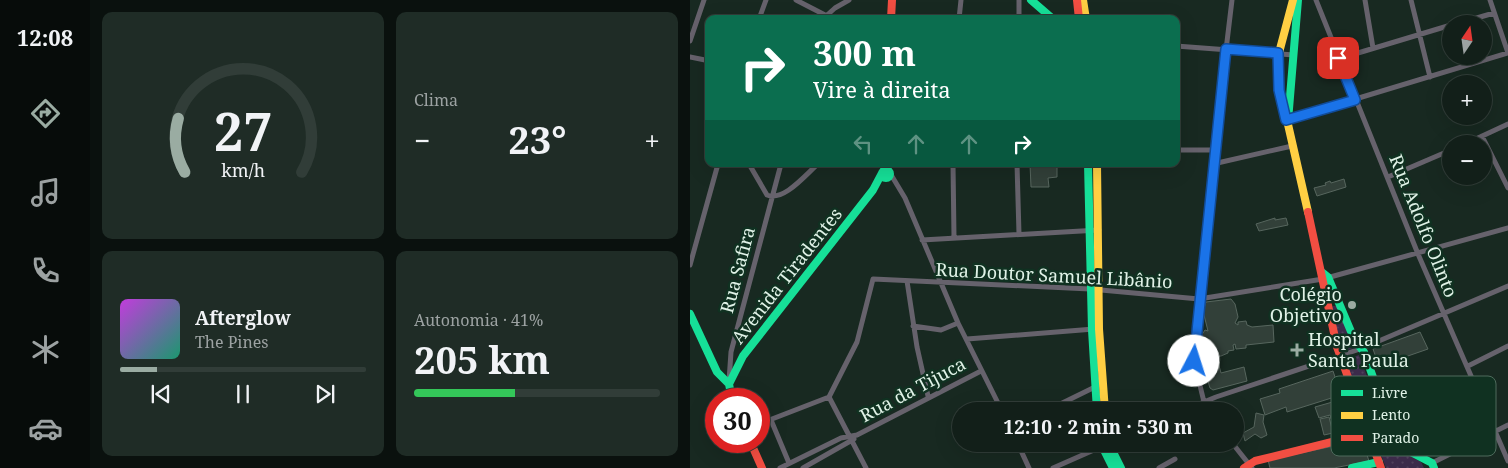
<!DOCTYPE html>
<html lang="pt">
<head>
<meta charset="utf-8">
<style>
	body { margin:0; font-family:"Noto Serif",serif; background:#1f2c26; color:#f1f3f6; height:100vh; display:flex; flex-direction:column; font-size:19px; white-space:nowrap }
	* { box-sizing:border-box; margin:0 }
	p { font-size:16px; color:#9ca2a2 }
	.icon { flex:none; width:28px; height:28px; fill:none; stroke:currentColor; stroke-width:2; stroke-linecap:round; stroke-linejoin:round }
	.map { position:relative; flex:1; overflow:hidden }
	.sheet { display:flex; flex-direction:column; gap:12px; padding:12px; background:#0a110e; width:600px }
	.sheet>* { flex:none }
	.banner { position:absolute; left:15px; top:15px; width:475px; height:152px; border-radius:10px; box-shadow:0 5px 20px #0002,0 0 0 1px #313d38; background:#0b6e4f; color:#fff; overflow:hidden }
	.needle { width:32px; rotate:13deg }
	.fabs { position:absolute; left:752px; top:15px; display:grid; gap:10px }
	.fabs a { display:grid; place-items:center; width:50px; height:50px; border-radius:50%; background:#121f19; box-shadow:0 5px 20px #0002,0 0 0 1px #313d38; font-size:25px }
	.speed { position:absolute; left:15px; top:388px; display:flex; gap:10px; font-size:25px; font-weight:700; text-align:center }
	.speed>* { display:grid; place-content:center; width:65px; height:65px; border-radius:50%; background:#121f19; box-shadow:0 5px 20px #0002,0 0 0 1px #313d38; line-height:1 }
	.speed .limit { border:8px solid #d22; background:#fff; color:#111 }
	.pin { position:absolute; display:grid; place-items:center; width:42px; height:42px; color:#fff; margin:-21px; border-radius:10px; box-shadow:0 2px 8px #0006 }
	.me { position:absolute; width:55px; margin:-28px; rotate:5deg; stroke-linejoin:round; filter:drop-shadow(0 0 4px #0008) }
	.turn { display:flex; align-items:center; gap:18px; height:105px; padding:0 25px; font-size:22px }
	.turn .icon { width:65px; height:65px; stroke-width:2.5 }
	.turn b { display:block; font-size:35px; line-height:42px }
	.lanes { display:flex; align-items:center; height:48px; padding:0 25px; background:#0003; justify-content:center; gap:25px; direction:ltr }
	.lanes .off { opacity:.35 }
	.big { font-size:38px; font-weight:700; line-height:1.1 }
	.sheet .tile { flex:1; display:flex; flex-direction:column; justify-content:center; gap:8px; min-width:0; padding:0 18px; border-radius:10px; background:#1f2c26 }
	.sheet .dial { align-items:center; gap:0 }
	.dial svg { height:130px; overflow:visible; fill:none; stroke:#313d38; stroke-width:7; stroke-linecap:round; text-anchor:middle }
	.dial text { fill:#f1f3f6; stroke:none }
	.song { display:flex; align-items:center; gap:15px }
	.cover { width:60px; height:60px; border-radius:8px; background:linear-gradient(135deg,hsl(290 70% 55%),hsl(160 70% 35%)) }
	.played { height:5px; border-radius:2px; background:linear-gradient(90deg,#9aaca2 15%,#313d38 15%) }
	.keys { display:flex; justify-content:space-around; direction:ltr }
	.heat { display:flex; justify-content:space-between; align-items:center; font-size:28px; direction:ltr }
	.charge { height:8px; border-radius:4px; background:linear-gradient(90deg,#34c759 41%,#313d38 0) }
	.sheet .tiles { flex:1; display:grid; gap:12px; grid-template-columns:repeat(2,1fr) }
	.trip { position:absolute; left:262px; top:402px; width:292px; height:50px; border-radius:25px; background:#121f19; box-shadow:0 5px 20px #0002,0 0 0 1px #313d38; font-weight:700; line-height:50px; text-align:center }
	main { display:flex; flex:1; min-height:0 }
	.dock { display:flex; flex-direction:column; width:90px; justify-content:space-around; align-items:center; background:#070c0a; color:#9ca2a2 }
	.dock .icon { width:35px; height:35px }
	.dock .current { color:#9aaca2 }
	.dock b { font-size:22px; color:#f1f3f6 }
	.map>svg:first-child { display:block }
	.park { fill:url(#park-dots) }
	.building { fill:#324039; stroke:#57665e }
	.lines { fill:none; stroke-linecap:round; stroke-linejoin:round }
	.street { stroke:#66626c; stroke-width:5 }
	.fast { stroke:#16e098; stroke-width:8 }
	.slow { stroke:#ffcf43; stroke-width:8 }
	.jam { stroke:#f24e42; stroke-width:8 }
	.route-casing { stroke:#114b97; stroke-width:12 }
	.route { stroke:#1a73e8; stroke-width:9 }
	.poi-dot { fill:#9aaca2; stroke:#103121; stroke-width:2 }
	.labels { text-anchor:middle; stroke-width:5; stroke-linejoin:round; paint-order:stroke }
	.street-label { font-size:18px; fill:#e0f2e7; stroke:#103121 }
	.poi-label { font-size:18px; fill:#e0f2e7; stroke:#103121; text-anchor:end }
	.key { fill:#103121; stroke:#4e6b5c; stroke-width:1 }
	.key-label { font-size:14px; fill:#e0f2e7 }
</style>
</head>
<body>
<main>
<nav class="dock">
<b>12:08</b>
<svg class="icon current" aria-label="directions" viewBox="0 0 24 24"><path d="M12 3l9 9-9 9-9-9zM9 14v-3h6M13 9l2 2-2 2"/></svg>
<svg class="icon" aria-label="music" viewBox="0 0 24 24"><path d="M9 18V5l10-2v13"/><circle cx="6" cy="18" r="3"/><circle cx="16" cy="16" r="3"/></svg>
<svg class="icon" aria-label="phone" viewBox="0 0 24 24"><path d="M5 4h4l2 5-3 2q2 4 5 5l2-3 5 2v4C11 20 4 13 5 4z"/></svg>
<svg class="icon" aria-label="climate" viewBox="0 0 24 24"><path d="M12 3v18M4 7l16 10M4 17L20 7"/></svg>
<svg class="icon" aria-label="car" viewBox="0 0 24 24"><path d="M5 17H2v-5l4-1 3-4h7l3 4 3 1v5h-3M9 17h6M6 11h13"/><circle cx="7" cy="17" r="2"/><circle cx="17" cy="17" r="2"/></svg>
</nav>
<section class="sheet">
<div class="tiles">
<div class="tile dial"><svg viewBox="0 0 100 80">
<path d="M14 69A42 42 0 1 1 86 69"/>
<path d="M14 69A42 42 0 0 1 10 36" stroke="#9aaca2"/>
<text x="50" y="56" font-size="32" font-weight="700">27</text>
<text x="50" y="72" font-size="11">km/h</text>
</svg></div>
<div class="tile"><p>Clima</p>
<div class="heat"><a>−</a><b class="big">23°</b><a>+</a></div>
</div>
<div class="tile">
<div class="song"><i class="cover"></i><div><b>Afterglow</b><p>The Pines</p></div></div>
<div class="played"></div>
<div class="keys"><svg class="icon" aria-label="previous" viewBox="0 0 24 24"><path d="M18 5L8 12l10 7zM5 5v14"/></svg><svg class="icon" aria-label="pause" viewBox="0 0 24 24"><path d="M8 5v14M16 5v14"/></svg><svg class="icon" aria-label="next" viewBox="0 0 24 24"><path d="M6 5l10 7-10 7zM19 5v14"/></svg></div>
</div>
<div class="tile"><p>Autonomia · 41%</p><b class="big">205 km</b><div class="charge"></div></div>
</div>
</section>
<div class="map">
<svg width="818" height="468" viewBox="0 0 818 468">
	<defs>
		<pattern id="park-dots" width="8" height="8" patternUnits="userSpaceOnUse" patternTransform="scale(1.25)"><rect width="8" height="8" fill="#3c2b4a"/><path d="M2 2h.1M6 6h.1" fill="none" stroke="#4f405b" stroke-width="1.8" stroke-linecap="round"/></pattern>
	</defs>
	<rect width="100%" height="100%" fill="#182921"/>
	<path class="park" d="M643 306H648L665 348 650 352 640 309Z
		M669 355 693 419 683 424 677 422 655 360Z
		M694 436 704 447 731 462 734 468H696L687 444 688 439Z"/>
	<path class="building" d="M340 164H369V167H367V177L358 178 359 187H341Z
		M654 179 656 187 627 196 624 188 636 185 635 183 640 181 641 183Z
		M585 218V220L596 218 598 225 569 231 566 224Z
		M541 299 545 304 548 317 545 323 548 325V322L556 321 557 325 562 327 583 325 584 342 556 345V348L546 349 545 344 543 345 544 350 538 351V353L531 356 511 358V336L515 330 518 331 513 311 516 302Z
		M730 332 738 349 689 366 683 349Z
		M527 358 531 373 554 367 557 381 523 390 520 388 512 361Z
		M643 371 651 395 597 412 596 407 575 415 570 399 590 393 589 389Z
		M653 399 661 418 651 420 650 416 641 419 640 415 629 418 625 407Z
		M566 413 574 415 573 422 577 435 571 438 565 434 555 441 553 433 564 427Z
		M639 417 643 433 634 435 630 419Z
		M672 440 679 461 644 468H580L578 460Z"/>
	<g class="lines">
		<path class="street" d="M106 0 137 16
			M626 0 728 254 818 461
			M675 0 683 48
			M721 0 740 77
			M800 0 818 53
			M135 17 145 8 159 0
			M69 19 76 0
			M269 19 271 0
			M329 19V0
			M766 24 804 13
			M0 41 14 0
			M486 46 604 55
			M0 57 15 60
			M648 59 761 25
			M596 120 818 53
			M792 136 818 188
			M775 144 818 124
			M486 150H524
			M59 164 77 195C94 202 116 174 128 164
			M263 164 264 237
			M327 164 329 234
			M523 164 602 146
			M200 173 215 198 268 323 312 411
			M698 177 761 150
			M232 240 409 230
			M0 265 28 164
			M217 281 227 347 238 396
			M223 326 251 330 268 323
			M277 339 404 329
			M778 366 818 346
			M39 381 41 352 91 164
			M139 397 176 468
			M356 411 407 386
			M492 411 526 397 670 349 818 286
			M520 411 514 402 504 361 524 150 542 0
			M81 420 99 463
			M69 424 139 397 167 342 183 279 400 289 509 299 633 279 818 228
			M328 444 339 468
			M543 444 562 468
			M742 463 818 425
			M90 468 151 438 167 435 291 371
			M113 468 164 439
			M363 468 413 446
			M469 468 485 459"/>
		<path class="fast" d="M341 0 363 19
			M598 121 608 0
			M398 164 402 330 407 411
			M192 174a4 4 0 1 1 8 0a4 4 0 1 1-8 0Z
			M633 273 638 277 665 341 674 352 704 436 713 448 742 463 744 468
			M0 314 27 372 39 384 42 399
			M39 384 53 356 183 190 192 173
			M676 426 684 427 697 419
			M411 444 423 468
			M419 444 431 468
			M662 468 689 462"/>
		<path class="slow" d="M393 0 396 19
			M603 0 590 49 589 85 618 212
			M407 164 409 329 415 411"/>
		<path class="jam" d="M387 0 389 19
			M201 19 202 0
			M618 212 647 347 691 468
			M60 441 72 468
			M554 468 565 461 678 433 694 432 704 436"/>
	</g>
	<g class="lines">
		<defs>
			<path id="route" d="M504 361 536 49 588 53 589 90 596 120 665 100 648 58"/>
		</defs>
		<use href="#route" class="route-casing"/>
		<use href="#route" class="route"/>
	</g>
	<g class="poi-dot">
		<circle cx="662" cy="305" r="5"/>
		<path d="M604.5 342.5h5v5h5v5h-5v5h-5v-5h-5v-5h5z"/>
	</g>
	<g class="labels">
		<g class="street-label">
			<text transform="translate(733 226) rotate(68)" y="6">Rua Adolfo Olinto</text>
			<text transform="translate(48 270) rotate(-75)" y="6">Rua Safira</text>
			<text transform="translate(97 276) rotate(-52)" y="6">Avenida Tiradentes</text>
			<text transform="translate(364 276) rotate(3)" y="6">Rua Doutor Samuel Libânio</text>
			<text transform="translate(223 390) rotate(-28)" y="6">Rua da Tijuca</text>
		</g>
		<g class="poi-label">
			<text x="652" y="301">Colégio<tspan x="652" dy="21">Objetivo</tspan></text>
			<text x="618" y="346" text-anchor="start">Hospital<tspan x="618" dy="21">Santa Paula</tspan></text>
		</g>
	</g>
	<rect x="641" y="376" width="165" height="80" rx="8" class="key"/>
	<rect x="651" y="390" width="22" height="6" fill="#16e098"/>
	<rect x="651" y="412" width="22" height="7" fill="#ffcf43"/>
	<rect x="651" y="435" width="22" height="6" fill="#f24e42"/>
	<g class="key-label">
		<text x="682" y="398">Livre</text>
		<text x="682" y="420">Lento</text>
		<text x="682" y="443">Parado</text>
	</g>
</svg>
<div class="fabs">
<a><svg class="needle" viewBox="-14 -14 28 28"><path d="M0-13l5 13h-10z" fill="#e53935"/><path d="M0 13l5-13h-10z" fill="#9ca2a2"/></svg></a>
<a>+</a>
<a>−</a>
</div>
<div class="speed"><div class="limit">30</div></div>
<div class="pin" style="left:648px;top:58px;background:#d93025"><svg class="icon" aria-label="arrive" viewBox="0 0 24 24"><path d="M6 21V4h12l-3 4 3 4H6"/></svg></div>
<svg class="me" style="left:504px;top:361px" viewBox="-20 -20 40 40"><circle r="19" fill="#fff"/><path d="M0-13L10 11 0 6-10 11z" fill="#1a73e8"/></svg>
<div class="trip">12:10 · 2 min · 530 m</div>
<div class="banner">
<div class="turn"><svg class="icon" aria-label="right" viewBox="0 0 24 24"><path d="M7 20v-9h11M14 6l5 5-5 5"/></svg><div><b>300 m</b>Vire à direita</div></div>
<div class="lanes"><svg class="icon off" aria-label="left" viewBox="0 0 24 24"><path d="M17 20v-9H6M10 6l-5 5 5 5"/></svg><svg class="icon off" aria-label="ahead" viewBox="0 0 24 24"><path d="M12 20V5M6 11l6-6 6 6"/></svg><svg class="icon off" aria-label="ahead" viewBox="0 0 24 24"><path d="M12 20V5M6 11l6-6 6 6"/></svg><svg class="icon" aria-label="right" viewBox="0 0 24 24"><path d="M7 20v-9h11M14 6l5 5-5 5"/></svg></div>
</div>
</div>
</main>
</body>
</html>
